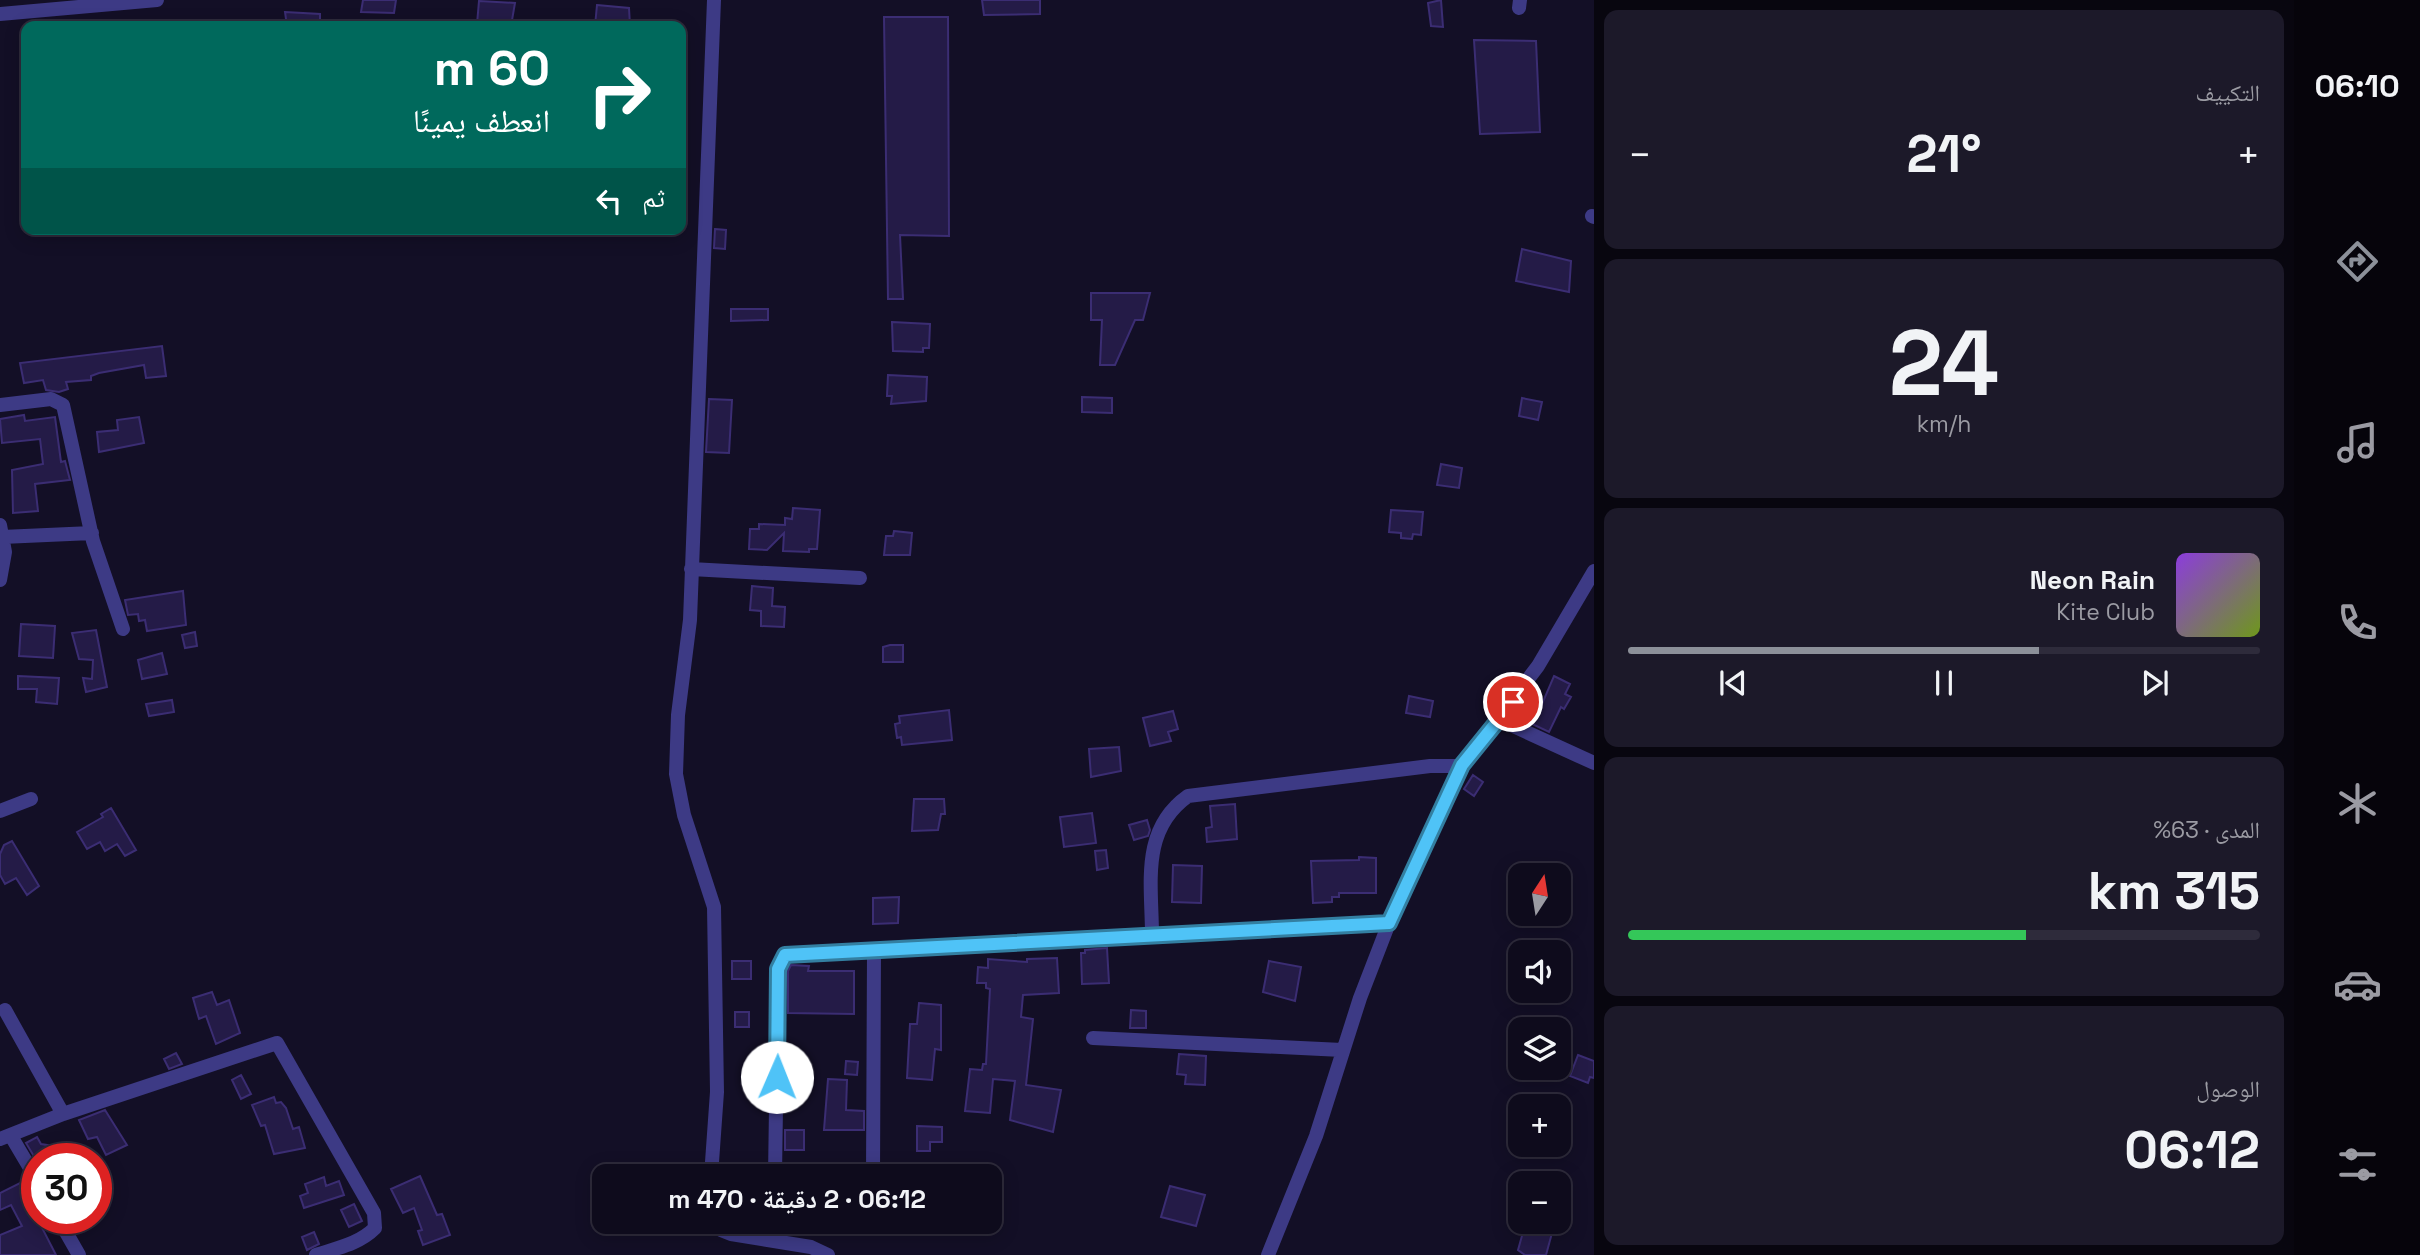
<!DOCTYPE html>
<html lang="ar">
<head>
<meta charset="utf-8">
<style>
	body { margin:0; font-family:"Space Grotesk","Noto Naskh Arabic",sans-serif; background:#1c1929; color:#f1f3f6; direction:rtl; height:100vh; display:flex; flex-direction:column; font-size:26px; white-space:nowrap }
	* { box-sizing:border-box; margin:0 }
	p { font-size:23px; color:#9b9ba3 }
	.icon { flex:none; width:38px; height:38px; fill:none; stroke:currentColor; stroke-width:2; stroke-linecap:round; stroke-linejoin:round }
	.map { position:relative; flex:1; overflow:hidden; direction:ltr }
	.panel { display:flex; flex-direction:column; gap:10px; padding:10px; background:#08060f; width:700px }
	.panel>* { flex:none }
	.guide { position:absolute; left:21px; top:21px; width:665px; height:214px; border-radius:14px; box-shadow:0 4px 18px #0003,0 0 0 2px #2e2b3b; direction:rtl; background:#00695c; color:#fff; overflow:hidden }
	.needle { width:46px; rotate:12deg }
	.controls { position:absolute; left:1508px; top:863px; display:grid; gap:14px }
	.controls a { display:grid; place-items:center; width:63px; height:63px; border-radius:14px; background:#0e0b1c; box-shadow:0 4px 18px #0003,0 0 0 2px #2e2b3b; font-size:35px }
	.speed { position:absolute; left:21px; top:1143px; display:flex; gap:14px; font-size:35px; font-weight:700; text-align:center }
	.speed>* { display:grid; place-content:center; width:91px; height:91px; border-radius:50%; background:#0e0b1c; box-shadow:0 4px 18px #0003,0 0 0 2px #2e2b3b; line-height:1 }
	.speed .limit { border:10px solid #d22; background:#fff; color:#111 }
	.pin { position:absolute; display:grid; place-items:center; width:60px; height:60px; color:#fff; margin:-30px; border:4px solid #fff; border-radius:50%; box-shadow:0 2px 7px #0007 }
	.me { position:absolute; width:77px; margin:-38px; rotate:1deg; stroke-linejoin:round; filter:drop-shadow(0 0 5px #0008) }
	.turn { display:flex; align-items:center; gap:24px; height:147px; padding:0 21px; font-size:32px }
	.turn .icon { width:91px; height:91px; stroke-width:2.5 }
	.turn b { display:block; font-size:49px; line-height:60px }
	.then { display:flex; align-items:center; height:66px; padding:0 21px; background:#0003; gap:14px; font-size:26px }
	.big { font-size:52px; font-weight:700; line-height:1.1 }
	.panel .tile { flex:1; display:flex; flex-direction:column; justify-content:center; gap:10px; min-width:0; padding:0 24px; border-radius:14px; background:#1c1929 }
	.panel .dial { align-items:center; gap:0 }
	.dial b { font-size:91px; line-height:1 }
	.song { display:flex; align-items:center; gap:21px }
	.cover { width:84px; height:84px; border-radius:10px; background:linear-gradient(135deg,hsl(270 70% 55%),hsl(80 70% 35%)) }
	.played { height:7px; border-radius:4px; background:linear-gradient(90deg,#8c9099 65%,#2e2b3b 65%) }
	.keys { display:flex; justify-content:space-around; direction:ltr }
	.heat { display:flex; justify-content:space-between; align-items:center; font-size:38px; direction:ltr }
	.charge { height:10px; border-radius:5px; background:linear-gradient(90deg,#34c759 63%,#2e2b3b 0) }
	.trip { position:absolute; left:592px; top:1164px; width:410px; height:70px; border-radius:14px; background:#0e0b1c; box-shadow:0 4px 18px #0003,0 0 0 2px #2e2b3b; font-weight:700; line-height:70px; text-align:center; direction:rtl }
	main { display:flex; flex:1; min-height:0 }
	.menu { display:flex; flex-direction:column; width:126px; justify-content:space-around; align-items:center; background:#06040b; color:#9b9ba3 }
	.menu .icon { width:49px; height:49px }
	.menu .current { color:#8c9099 }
	.menu b { font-size:32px; color:#f1f3f6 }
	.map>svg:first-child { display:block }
	.building { fill:#241b47; stroke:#3b2d73; stroke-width:2 }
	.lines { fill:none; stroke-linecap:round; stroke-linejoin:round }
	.minor { stroke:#3d3a85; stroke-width:14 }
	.route-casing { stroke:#337fa1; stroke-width:18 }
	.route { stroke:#4fc3f7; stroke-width:12 }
</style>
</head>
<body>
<main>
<nav class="menu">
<b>06:10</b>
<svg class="icon current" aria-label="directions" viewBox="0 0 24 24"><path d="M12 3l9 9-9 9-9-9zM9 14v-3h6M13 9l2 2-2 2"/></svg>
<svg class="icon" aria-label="music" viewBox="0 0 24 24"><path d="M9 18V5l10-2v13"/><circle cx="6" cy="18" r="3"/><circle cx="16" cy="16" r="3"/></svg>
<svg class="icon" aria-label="phone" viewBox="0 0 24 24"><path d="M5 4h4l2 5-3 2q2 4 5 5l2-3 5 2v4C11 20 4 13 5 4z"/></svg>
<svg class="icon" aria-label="climate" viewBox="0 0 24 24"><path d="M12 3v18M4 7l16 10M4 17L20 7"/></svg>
<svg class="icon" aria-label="car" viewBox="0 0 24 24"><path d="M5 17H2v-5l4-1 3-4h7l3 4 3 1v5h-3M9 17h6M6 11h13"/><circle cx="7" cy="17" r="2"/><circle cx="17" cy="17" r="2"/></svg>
<svg class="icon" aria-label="filters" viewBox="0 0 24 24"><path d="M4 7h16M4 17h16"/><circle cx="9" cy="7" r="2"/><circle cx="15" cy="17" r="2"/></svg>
</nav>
<section class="panel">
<div class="tile"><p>التكييف</p>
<div class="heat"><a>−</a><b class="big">21°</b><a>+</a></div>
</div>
<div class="tile dial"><b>24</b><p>km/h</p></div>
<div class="tile">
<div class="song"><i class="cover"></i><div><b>Neon Rain</b><p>Kite Club</p></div></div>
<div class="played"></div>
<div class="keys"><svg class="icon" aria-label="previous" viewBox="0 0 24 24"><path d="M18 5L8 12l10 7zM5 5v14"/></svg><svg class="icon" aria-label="pause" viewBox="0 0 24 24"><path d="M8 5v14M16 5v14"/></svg><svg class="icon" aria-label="next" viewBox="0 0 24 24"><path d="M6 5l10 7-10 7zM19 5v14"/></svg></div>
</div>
<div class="tile"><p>المدى · 63%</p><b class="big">315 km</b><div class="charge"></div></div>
<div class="tile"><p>الوصول</p><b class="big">06:12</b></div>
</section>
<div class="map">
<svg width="1594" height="1255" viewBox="0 0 1594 1255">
	<rect width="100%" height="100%" fill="#130f26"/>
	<path class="building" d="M363 0H396L394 13 361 12Z
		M982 0H1040V14L984 15Z
		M1441 0 1443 27 1431 26 1428 3Z
		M479 1 515 3 511 26 477 24Z
		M597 5 629 8 630 26H595Z
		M285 12 320 14V26H287Z
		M884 17H948L949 236 900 235 903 299H888Z
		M1474 40 1536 41 1540 132 1480 134Z
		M715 229 726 230 725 249 714 248Z
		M1522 249 1571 261 1569 292 1516 281Z
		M1091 293H1150L1143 320H1135L1115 365H1100L1102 320H1091Z
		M731 309H768V320L731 321Z
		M892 322 930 324 929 348H923V352L893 351Z
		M162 346 166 376 146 378 144 365 99 373 91 376V380L66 382 68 389 59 392 46 390 43 380 24 383 20 363Z
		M888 375 927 377 926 401 891 404 892 396H887Z
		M1082 397 1112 398V413L1082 412Z
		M1522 398 1542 402 1538 420 1519 416Z
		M709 399 732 400 729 453 706 452Z
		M24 415 25 421 55 417 61 462 65 461 70 480 35 484 38 511 13 513 12 470 43 464 40 439 2 443 0 419Z
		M139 417 144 443 99 452 97 432 118 430 117 420Z
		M1441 464 1462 468 1459 488 1437 485Z
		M793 508 820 510 817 549H809V552L783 551 784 533 767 550 749 549 750 529H759V524L785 525V518L792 519Z
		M1391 510 1423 512 1421 535 1413 534 1412 539 1401 538V533L1389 532Z
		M894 531 912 533 910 555H884L886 536H893Z
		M752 586 773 588 772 606 785 607 784 627 761 626V611L750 610Z
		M183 591 186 625 147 631 145 620 139 621 138 614 128 615 125 600Z
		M21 624 55 626 53 658 19 656Z
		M96 630 107 687 86 692 83 678 92 679 93 660 79 659 72 633Z
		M195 632 197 646 185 648 182 635Z
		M890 645H903V662H883V647Z
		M162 653 167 674 142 679 138 660Z
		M18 676 59 678 57 704 36 702 37 689H18Z
		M1554 676 1570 684 1565 694 1571 697 1564 709 1561 707 1549 732 1530 723 1533 717 1536 718Z
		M1409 696 1433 701 1430 717 1406 713Z
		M172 700 174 712 149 716 146 704Z
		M949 710 952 740 902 745 901 737 897 738 895 724 900 723 899 716Z
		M1173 711 1178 729 1168 732 1171 741 1150 746 1143 718Z
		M1119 747 1121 771 1091 777 1089 749Z
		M1473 775 1483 782 1474 796 1464 789Z
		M914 799H944L945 814H941L938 830 912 831Z
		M1235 804 1237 839 1207 842 1206 828 1212 827 1210 806Z
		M111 808 136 850 125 856 117 844 105 851 100 842 87 849 77 832 103 817 101 814Z
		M1092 813 1096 843 1064 847 1060 817Z
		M1147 820 1150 830 1148 836 1134 840 1129 825Z
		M12 841 39 886 27 895 16 878 5 884 0 875V854L4 845Z
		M1106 850 1108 868 1097 870 1095 851Z
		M1359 857 1376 858V893H1339V897H1332V902L1313 903 1311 861 1359 860Z
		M1173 865 1202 866 1201 903 1172 902Z
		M899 897 898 923 873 924V898Z
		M1107 948 1109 983 1082 984 1081 953H1085V950Z
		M1057 958 1059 993 1023 995 1021 1017 1033 1019 1026 1085 1061 1090 1053 1132 1010 1120 1015 1081 993 1079 990 1113 965 1111 970 1069 982 1070 983 1064H986L990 989 986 988V983H977L978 967 988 968V959L1027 962V959Z
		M732 961H751V979H732Z
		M1269 961 1301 967 1295 1001 1263 992Z
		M791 965 809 966 808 971H854V1014L788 1013V971Z
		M212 992 217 1005 229 1000 240 1033 216 1044 206 1016 199 1019 193 998Z
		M919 1003 941 1005V1050L935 1049 932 1080 907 1078 910 1024H917Z
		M1131 1010 1146 1011V1028H1130Z
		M735 1012H749V1027H735Z
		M176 1053 182 1064 169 1069 164 1059Z
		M1179 1054 1206 1056 1205 1085 1185 1084 1186 1075 1177 1074Z
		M1578 1055 1594 1061V1078L1590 1077 1588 1083 1570 1076Z
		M846 1061 858 1062 857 1075 845 1074Z
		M241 1075 251 1094 241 1099 232 1080Z
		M828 1079 847 1080 846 1110 864 1111V1130H824Z
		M274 1097 276 1103 281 1102 286 1108 293 1129 299 1127 305 1148 274 1154 265 1125 261 1126 252 1105Z
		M105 1110 127 1145 106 1155 97 1137 88 1139 79 1120Z
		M917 1126 942 1127V1142H930V1151H917Z
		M785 1130H804V1150H785Z
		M37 1137 41 1144 53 1146 59 1158H35L26 1143Z
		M420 1176 437 1215 442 1214 450 1235 423 1245 418 1231 422 1230 414 1208 403 1213 391 1189Z
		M324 1177 326 1186 339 1181 344 1195 304 1208 300 1196 308 1193 305 1184Z
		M22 1182 37 1209V1218L56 1255H0V1235L22 1226 11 1205 0 1210V1193Z
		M1170 1186 1205 1195 1196 1226 1161 1217Z
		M354 1204 362 1221 349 1227 341 1210Z
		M1525 1225 1552 1233 1546 1255H1525L1518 1250Z
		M314 1232 319 1244 307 1250 302 1237Z"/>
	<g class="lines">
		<path class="minor" d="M1519 8 1520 0
			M0 14 157 0
			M1592 216 1594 217
			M0 405 51 399 63 405 93 541 123 629
			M0 525 5 552 0 580
			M2 537 92 533
			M691 569 860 578
			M1500 720 1594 763
			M0 811 31 799
			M1152 936C1152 884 1140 830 1188 796L1430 766H1462
			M5 1010 63 1114
			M1093 1038 1342 1050
			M11 1136 37 1180
			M0 1139 63 1114 277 1043 374 1213 375 1228C359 1244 337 1248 316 1255
			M711 1176 717 1092 714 907 684 815 676 774 678 715 690 620 714 0
			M775 1176 778 969 785 955 1389 923
			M873 1176 874 952
			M58 1218 79 1255
			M716 1222 721 1230 731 1234 811 1247 828 1255
			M873 1223V1222
			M1268 1255 1316 1136 1360 998 1389 923 1434 823 1462 766 1538 666 1594 571"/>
	</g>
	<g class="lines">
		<defs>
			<path id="route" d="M777 1077 778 969 785 955 1389 923 1462 765 1513 702"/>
		</defs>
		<use href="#route" class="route-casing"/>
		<use href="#route" class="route"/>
	</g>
</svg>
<div class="controls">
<a><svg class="needle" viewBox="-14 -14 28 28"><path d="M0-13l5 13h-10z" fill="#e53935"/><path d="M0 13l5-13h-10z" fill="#9b9ba3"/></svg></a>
<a><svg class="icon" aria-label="sound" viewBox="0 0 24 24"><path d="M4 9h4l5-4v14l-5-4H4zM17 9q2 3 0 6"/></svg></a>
<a><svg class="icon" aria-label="layers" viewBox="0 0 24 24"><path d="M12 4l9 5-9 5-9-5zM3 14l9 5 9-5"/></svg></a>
<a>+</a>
<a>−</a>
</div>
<div class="speed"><div class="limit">30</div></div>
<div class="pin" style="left:1513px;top:702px;background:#d93025"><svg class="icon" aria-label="arrive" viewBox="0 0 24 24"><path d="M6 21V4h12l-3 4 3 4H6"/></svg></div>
<svg class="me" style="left:777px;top:1077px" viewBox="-20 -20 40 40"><circle r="19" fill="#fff"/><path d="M0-13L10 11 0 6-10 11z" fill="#4fc3f7"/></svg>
<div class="trip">06:12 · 2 دقيقة · 470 m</div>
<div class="guide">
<div class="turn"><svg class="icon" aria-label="right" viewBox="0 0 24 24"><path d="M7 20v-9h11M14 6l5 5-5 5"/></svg><div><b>60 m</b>انعطف يمينًا</div></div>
<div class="then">ثم<svg class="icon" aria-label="left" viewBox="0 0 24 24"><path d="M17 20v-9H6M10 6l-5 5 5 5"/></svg></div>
</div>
</div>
</main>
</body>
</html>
